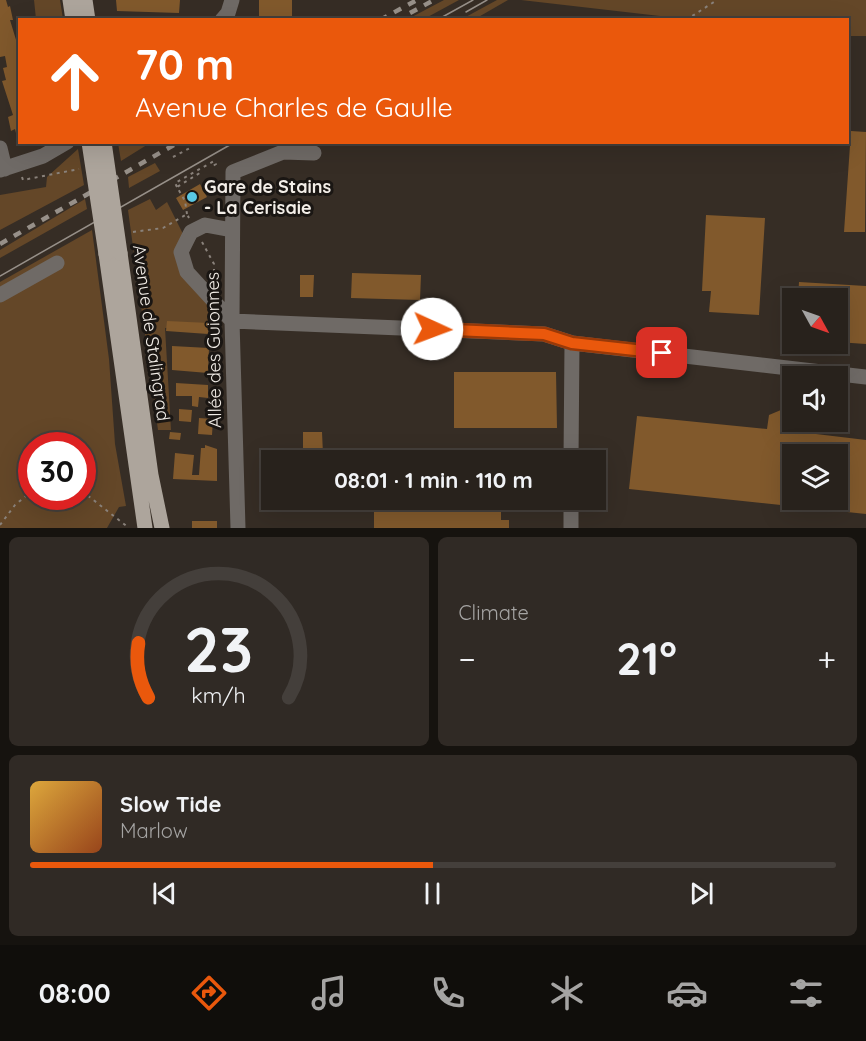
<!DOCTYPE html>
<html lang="en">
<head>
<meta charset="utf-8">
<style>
	body { margin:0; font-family:Quicksand,sans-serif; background:#302a25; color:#f1f3f6; height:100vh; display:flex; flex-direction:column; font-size:22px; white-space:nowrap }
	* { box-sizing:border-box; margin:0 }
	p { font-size:20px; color:#a5a4a3 }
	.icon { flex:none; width:33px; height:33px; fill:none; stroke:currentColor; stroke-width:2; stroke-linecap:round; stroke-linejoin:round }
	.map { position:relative; height:528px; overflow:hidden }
	.details { display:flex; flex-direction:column; gap:9px; padding:9px; background:#16130f; flex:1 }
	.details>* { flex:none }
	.banner { position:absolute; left:18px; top:18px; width:831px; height:126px; border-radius:0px; box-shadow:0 6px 24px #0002,0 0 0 2px #443f3b; background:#ea580c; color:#fff; overflow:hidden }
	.needle { width:39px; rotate:130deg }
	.controls { position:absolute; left:782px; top:288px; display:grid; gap:12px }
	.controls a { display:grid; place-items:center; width:66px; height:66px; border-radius:0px; background:#28221c; box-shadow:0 6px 24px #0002,0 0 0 2px #443f3b; font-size:30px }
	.speed { position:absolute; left:18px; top:432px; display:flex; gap:12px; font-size:30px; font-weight:700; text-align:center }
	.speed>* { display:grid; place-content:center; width:78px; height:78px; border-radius:50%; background:#28221c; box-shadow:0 6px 24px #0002,0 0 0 2px #443f3b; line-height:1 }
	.speed .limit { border:9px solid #d22; background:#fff; color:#111 }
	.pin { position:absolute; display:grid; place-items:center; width:51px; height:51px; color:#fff; margin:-26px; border-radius:12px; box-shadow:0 3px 9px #0006 }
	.me { position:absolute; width:66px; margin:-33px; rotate:92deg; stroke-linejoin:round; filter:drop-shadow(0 0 4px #0008) }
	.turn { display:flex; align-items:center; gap:21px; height:126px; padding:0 18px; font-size:27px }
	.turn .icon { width:78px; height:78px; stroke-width:2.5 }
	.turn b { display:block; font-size:42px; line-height:51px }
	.big { font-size:45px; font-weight:700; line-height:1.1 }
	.details .tile { flex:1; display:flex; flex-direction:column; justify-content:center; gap:9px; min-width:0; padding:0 21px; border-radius:9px; background:#302a25 }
	.details .dial { align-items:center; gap:0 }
	.dial svg { height:156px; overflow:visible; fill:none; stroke:#443f3b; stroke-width:7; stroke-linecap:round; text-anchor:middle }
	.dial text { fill:#f1f3f6; stroke:none }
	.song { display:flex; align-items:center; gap:18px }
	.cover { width:72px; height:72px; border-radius:9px; background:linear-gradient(135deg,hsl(40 70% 55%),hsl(20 70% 35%)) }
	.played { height:6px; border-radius:3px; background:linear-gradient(90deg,#ea580c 50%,#443f3b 50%) }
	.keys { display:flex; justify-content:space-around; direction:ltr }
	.heat { display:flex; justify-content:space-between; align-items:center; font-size:33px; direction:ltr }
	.details .tiles { flex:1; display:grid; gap:9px; grid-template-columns:1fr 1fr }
	.tile:last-child { grid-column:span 2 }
	.trip { position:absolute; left:261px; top:450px; width:345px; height:60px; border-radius:0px; background:#28221c; box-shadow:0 6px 24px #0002,0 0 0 2px #443f3b; font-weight:700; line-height:60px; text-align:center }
	.tab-bar { display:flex; height:96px; justify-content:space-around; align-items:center; background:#100e0b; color:#a5a4a3 }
	.tab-bar .icon { width:42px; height:42px }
	.tab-bar .current { color:#ea580c }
	.tab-bar b { font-size:27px; color:#f1f3f6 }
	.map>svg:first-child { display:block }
	.green { fill:#644728; fill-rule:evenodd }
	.building { fill:#81592c; fill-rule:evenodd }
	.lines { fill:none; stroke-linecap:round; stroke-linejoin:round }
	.path { stroke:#8a827b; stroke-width:2; stroke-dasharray:3 4.5; stroke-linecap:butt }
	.minor { stroke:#6f6a66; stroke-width:15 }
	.major { stroke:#ada59c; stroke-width:15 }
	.tram { stroke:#979089; stroke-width:1.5 }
	.rail { stroke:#979089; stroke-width:4.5; stroke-dasharray:8 8; stroke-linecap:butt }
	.major-bridge { stroke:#ada59c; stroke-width:15 }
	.route-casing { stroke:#983908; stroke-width:15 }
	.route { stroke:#ea580c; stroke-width:10 }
	.poi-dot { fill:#59c8e4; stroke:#1a1613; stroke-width:2 }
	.labels { text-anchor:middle; stroke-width:6; stroke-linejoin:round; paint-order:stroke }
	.poi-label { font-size:18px; font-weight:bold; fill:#f3eee8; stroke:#1a1613; text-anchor:start }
	.street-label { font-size:18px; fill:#f3eee8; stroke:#1a1613 }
</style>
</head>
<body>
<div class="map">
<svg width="866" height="528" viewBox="0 0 866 528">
	<rect width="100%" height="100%" fill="#362d25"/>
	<path class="green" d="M34 0H60L63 19H36Z
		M444 0H459L424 19H408Z
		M497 0H508L475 19H462Z
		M521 0H866V36H848V20L686 19Z
		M150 143 121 161 118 143Z
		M78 149 84 185 0 230V195L46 187 47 177Z
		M155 163 160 171 129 188 128 177Z
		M85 199 87 209 0 258V250Z
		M150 199 156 210 167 202 183 234 176 250 209 305 208 326 165 328 171 430H158L128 210Z
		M92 230 109 359 115 444 126 506 119 507 107 528H0V282ZM32 446H82V496H32Z"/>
	<path class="building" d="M0 0H6L8 7 10 6 13 20H10L20 53 18 141 15 129 11 131 8 117 13 115 2 81 6 80 3 68 7 67 5 56 0 57Z
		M116 0H180L179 13 117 11Z
		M259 0H292V20H259Z
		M851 131 866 132 865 232H844Z
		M200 184 207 197 183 210 176 198Z
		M706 215 765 218 759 315 709 312 711 291H702Z
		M352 273 421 275 420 300 351 298Z
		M300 275H314L313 297H300Z
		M799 282 866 286V344L837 342V298H798Z
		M167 321 209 323 208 334 166 331Z
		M172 346 209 348 208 373 172 370Z
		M454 372H556L557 428H454Z
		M176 383 208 385V398L199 397 198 407 192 406V396H176Z
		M788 407 792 409V422H817L816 434 866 440V514L629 489 637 416 767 429 769 415ZM792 454H837V500H792Z
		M179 409 192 410 191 422 179 421Z
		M199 418 213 419 212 435 198 434Z
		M170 432 181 433 180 440 169 439Z
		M303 432H322L323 454 352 453V460H296V456H303Z
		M205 445 217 449V481L173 479 175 453 194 455 192 475H199L201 448H205Z
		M500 448 508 449V460H477L500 458Z
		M374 500H501V520H509V528H374Z
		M192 521H217V528H192Z"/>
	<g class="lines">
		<path class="path" d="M686 20 717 0
			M173 157 190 148
			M22 177 23 180 79 169
			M177 187 175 183 214 161 216 164 213 166
			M187 214 185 201 177 187 203 171
			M133 232 163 228 187 214 189 218
			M202 242 214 264V278
			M82 491 129 528
			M0 525 15 505 32 491"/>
		<path class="minor" d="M222 20 228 13 232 0
			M0 148 5 169
			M0 170 43 156 67 142
			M232 230 205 225 191 232 181 252 187 272 232 321
			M0 295 57 263
			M232 321 544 334 572 343 866 377
			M571 460 572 343
			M238 528 232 321 233 172 283 152 314 153
			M571 528V500"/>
		<path class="major" d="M70 0 73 20
			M85 0 88 20
			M120 253 151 475 162 528
			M106 254 145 528"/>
		<path class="tram" d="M466 12 487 0
			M437 20 473 0
			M0 276 235 142"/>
		<path class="rail" d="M410 13 434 0
			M380 20 417 0
			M0 244 179 142"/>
		<path class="major-bridge" d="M89 142 106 254
			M104 142 120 253"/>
	</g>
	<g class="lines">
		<defs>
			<path id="route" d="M432 329 544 334 572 343 662 353"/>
		</defs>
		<use href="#route" class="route-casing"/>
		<use href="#route" class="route"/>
	</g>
	<circle class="poi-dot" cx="192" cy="197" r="6"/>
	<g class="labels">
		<g class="poi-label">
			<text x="204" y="193">Gare de Stains<tspan x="204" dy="21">- La Cerisaie</tspan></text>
		</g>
		<g class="street-label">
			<text transform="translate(151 333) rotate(82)" y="6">Avenue de Stalingrad</text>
			<text transform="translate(214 350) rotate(-91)" y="6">Allée des Guionnes</text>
		</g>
	</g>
</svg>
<div class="controls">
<a><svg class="needle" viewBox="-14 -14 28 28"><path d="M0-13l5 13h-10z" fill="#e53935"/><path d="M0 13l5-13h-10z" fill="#a5a4a3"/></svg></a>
<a><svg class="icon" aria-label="sound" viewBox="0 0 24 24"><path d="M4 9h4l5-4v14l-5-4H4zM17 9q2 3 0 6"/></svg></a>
<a><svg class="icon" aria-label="layers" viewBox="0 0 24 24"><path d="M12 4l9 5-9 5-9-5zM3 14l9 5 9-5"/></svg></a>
</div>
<div class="speed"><div class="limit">30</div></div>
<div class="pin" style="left:662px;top:353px;background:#d93025"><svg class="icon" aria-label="arrive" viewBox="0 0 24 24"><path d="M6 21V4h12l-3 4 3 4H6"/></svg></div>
<svg class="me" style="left:432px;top:329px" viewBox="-20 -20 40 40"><circle r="19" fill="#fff"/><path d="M0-13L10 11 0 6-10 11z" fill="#ea580c"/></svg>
<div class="trip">08:01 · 1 min · 110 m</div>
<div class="banner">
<div class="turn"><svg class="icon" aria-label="ahead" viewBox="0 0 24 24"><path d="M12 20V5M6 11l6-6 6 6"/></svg><div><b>70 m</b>Avenue Charles de Gaulle</div></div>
</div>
</div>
<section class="details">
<div class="tiles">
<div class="tile dial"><svg viewBox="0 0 100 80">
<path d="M14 69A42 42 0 1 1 86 69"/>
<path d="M14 69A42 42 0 0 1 9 41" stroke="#ea580c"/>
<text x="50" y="56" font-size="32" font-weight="700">23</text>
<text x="50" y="72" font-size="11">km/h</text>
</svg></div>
<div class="tile"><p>Climate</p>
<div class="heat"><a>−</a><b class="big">21°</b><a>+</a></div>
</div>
<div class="tile">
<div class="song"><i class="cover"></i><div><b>Slow Tide</b><p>Marlow</p></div></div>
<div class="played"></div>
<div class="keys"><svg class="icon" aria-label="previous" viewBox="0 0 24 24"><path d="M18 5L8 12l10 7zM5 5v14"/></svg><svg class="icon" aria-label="pause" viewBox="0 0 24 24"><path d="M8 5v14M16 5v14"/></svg><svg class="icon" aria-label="next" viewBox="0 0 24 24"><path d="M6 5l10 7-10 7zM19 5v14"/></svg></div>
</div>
</div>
</section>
<nav class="tab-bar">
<b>08:00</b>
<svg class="icon current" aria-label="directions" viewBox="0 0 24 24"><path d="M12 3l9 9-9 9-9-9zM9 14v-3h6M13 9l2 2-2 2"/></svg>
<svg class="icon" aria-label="music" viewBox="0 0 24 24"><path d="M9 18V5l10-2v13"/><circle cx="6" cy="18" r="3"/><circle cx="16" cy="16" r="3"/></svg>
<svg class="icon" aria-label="phone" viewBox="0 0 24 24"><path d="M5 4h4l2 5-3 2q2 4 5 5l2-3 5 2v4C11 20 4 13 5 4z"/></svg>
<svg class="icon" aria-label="climate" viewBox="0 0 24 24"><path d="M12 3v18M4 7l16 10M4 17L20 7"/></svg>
<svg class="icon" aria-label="car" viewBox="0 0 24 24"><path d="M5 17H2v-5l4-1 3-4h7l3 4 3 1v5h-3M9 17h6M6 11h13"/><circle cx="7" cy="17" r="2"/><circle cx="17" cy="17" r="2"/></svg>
<svg class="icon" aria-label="filters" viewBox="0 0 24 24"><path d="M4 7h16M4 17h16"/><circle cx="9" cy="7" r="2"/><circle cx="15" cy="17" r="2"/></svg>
</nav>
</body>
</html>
